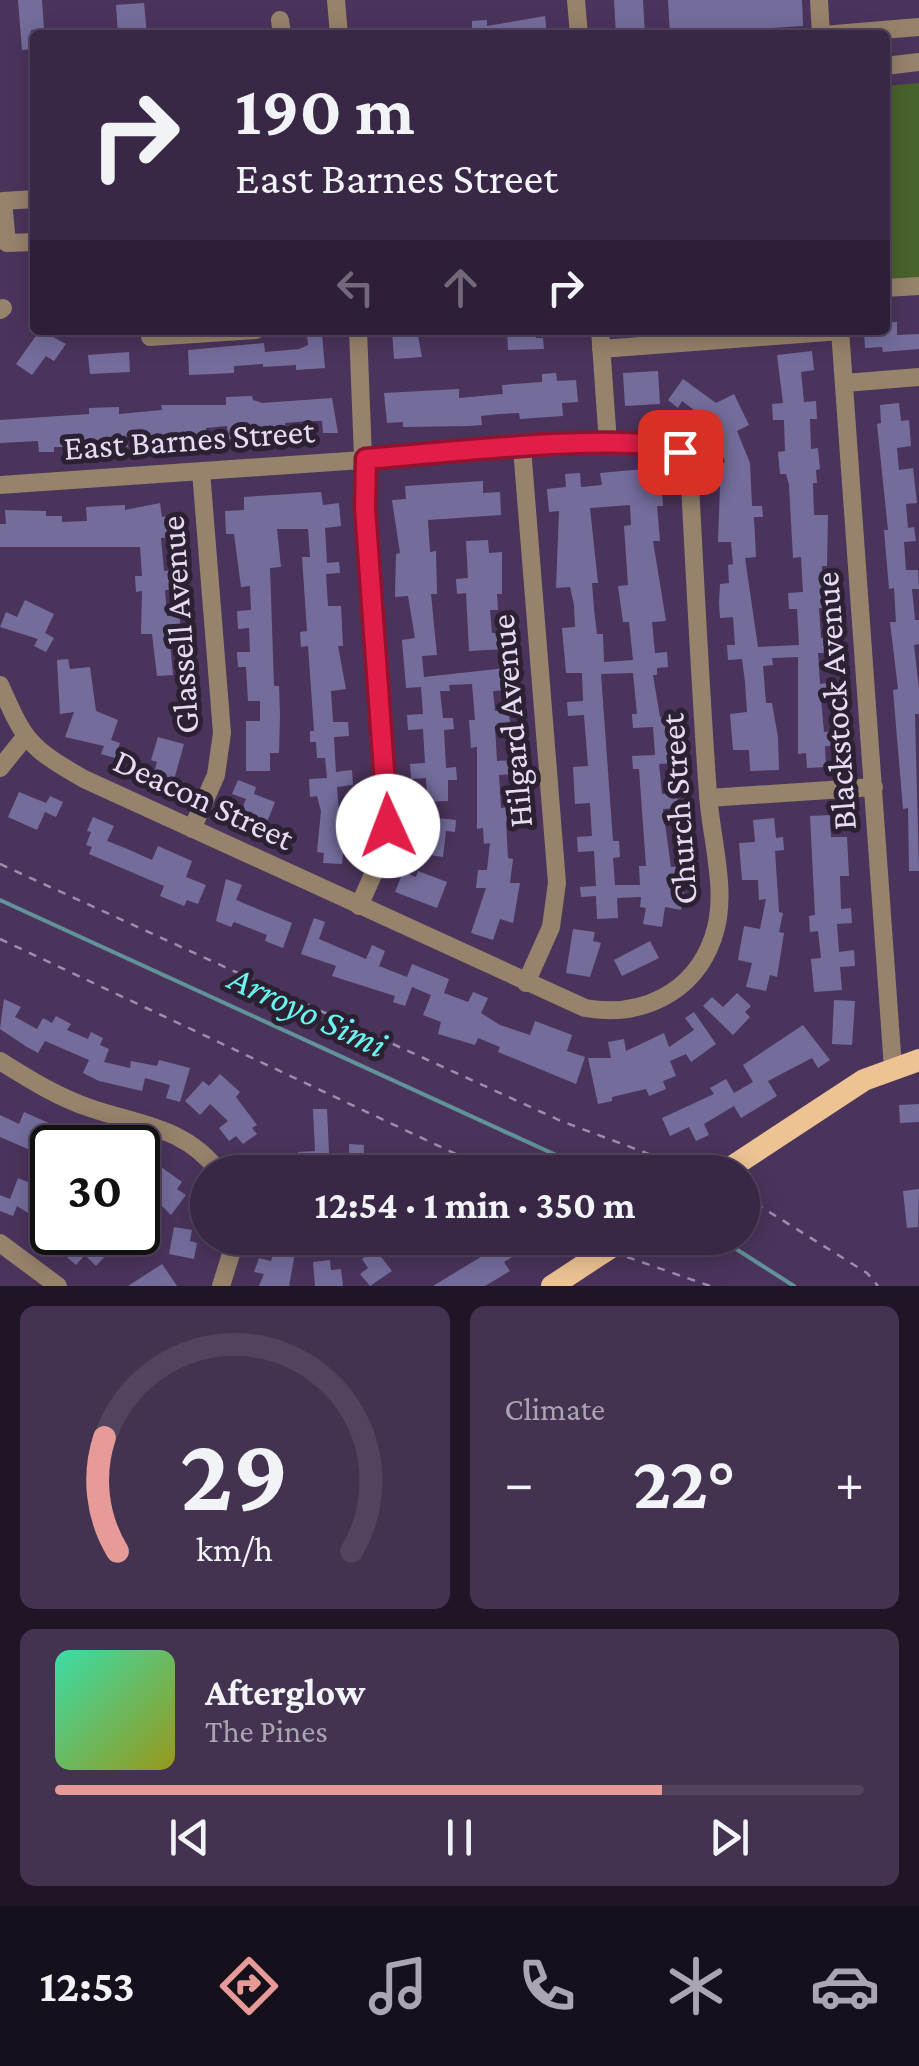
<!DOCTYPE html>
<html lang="en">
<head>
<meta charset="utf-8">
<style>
	body { margin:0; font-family:"Crimson Pro",serif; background:#433350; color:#f1f3f6; height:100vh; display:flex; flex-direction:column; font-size:38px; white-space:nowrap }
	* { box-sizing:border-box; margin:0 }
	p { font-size:32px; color:#aba5b3 }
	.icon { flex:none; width:55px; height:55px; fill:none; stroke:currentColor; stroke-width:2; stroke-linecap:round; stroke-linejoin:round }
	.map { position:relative; height:1286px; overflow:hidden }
	.side { display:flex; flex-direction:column; gap:20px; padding:20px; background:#1f1526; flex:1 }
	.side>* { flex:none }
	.top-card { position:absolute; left:30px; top:30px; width:860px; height:305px; border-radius:10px; box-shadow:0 5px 25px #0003,0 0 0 2px #52445e; background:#382745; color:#f1f3f6; overflow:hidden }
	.speed { position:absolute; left:30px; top:1125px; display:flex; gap:20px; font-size:50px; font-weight:700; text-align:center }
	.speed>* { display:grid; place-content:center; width:130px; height:130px; border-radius:50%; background:#382745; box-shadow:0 5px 25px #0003,0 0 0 2px #52445e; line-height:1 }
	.speed .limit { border:5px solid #111; border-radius:15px; background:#fff; color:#111 }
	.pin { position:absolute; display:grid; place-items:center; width:85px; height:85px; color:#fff; margin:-42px; border-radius:20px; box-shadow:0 5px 15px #0006 }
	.me { position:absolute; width:110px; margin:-55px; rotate:358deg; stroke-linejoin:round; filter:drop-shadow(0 0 8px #0008) }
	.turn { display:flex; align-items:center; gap:35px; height:210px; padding:0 40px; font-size:45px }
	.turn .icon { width:130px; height:130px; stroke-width:2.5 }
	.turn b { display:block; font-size:70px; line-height:85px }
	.lanes { display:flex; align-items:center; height:95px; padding:0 40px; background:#0003; justify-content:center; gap:50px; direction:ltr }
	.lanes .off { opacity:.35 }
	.big { font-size:75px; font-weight:700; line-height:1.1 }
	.side .card { flex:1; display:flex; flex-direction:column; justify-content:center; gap:15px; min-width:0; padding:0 35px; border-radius:15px; background:#433350 }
	.side .dial { align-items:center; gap:0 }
	.dial svg { height:260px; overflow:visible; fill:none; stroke:#52445e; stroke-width:7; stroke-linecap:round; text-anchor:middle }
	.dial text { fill:#f1f3f6; stroke:none }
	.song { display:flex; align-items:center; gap:30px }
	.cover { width:120px; height:120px; border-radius:15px; background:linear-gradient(135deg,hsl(160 70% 55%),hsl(60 70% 35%)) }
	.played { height:10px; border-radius:5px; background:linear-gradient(90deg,#e69b98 75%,#52445e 75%) }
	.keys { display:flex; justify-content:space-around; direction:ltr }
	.heat { display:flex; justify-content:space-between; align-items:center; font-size:55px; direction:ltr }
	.side .tiles { flex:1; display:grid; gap:20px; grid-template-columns:1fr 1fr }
	.card:last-child { grid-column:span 2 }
	.trip { position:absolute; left:190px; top:1155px; width:570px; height:100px; border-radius:50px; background:#382745; box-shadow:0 5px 25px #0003,0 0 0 2px #52445e; font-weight:700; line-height:100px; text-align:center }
	.menu { display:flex; height:160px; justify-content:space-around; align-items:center; background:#16101c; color:#aba5b3 }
	.menu .icon { width:70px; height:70px }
	.menu .selected { color:#e69b98 }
	.menu b { font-size:45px; color:#f1f3f6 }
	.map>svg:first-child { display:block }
	.green { fill:#48622c }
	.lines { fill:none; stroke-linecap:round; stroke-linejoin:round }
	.stream { stroke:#619297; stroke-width:4 }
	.building { fill:#746d9c; fill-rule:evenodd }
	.path { stroke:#9e8cac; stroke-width:2.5; stroke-dasharray:8 8; stroke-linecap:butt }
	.minor { stroke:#97826b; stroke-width:18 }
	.major { stroke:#edc393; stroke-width:22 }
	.route-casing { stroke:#92132f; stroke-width:25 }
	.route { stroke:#e11d48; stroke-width:18 }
	.labels { text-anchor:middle; stroke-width:10; stroke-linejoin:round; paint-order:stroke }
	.street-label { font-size:35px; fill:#e7daf2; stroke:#2c2133 }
	.water-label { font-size:38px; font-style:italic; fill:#6af7f0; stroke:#2c2133 }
</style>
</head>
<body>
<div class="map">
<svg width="919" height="1286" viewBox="0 0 919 1286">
	<rect width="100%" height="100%" fill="#4b345c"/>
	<path class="green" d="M919 83V278L885 280V86Z"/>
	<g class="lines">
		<path class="stream" d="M0 900 593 1172
			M719 1238 794 1286"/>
	</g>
	<path class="building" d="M18 0H42L44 29 31 30 33 49 22 50Z
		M643 0 645 35H616L614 0Z
		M668 0H802L803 26 771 28 772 35H670Z
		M144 3 147 35H118L116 5Z
		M545 16 547 35H472V21L487 20V26Z
		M897 322V335L919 334V349L883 352 882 347 865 348 864 330H885V323Z
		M40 330 66 344 54 361 46 356 32 375 16 364Z
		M392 330H417L422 357 394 359Z
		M507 330H535L536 338H543L544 349 508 350Z
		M322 334 325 368 296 370V365L263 367V364L234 366V373L189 375 188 350 264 343 265 352 299 349 308 345 307 335Z
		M812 351 814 370 801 372 804 402 816 401 817 419H810L811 449 818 448 820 469 816 470 817 483H813L814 515H828L827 566H822L823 591 829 590 831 608H819L821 638H832L833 653H818L820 684 835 682 836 698 821 699 824 732 838 731 839 746H825L826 767 807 768 806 753 798 754V657L772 658 773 665 763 666 766 703H772L778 737 779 770 750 771 749 750H733L730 714 747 712 745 682 742 659 728 660 727 645H735L733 617 720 618 719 603 720 584 729 583 728 565 733 564 731 542H718L720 486 712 467 725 462 717 441 709 445 702 429 713 424 682 401 678 408 668 400 683 379 716 403 734 394 749 425 737 431 750 463 752 506H762L763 517H754L756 557 745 558 758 647 799 645 797 609H789L788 593 803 592 801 557 793 558 789 485 786 474H780L778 452 785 451 784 420H773L772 404 783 403 777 355Z
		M129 352 130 372 90 374 88 355Z
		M658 371 660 404 625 406 623 373Z
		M556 373 557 381 576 380 578 402 562 403 563 416 520 419 519 413 499 414 481 416 482 425 469 426 403 427V422L387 423 384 393 459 389V398L503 394 502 385 542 382V374Z
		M252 396 253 400 262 403 332 398 338 433H323L322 421H308L285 423 286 436 268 437 228 439 227 426 206 428V439L185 443 150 440 149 432 128 433V447H54V452H39L38 441 0 443V420L89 414V408L119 407V414L162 410 161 405H226V397Z
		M899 403 901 421 909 420 911 446 897 448 899 470 913 468 917 503 906 504 908 528 914 527 916 541 904 542 906 570H918L919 589H912L915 620H919V644L914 645 919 689V714H915L919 871H909L908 808 903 809 893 690 898 689 890 622H896L894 588 889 589 884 530H888L877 424 881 423 880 405Z
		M644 469 645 482 661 480 663 506H657L660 541H653L666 621 652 622 655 653 667 652 668 667 657 668V675H653L660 717 671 716 674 763 659 764 662 794 677 793 678 808 663 809 671 867 682 866 684 894 681 910 665 907 662 927 643 924 646 908 640 907 641 897 617 898 618 918 597 919 596 896 581 897 580 887 596 886 594 851 578 852 577 837 592 836 590 803 575 804 573 767 588 766 584 715 568 716 567 702 583 701 582 673H566L562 628 575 627 574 605 570 587 556 588 559 511 549 512 547 489 566 487 565 474 580 473 581 487 602 485 600 473ZM630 505 631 525 624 526 628 585 618 586 623 622H629L633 660 604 662 603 634H597L594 609 592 583H598L590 508ZM633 673 637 714H632L633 728 653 727 655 755 632 756 633 769H639L646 866H639L640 885H615L613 858 620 857 619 841H613L601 674Z
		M483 481V493L500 492 501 515 428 520 430 552 436 551 437 594H431L437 655 422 656 424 677 506 668 508 690 493 691 495 711 509 710 510 725 495 726 497 761 513 760V774L499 775 501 808 516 806 517 821 506 822 508 858 513 859 510 883H520L513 923 500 919 493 940 471 933 486 888H476L478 870H487L490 843 484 844 483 828 477 829V747L471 748 469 720H475L472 684 449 685 450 691H440L443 718H453L454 729 444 730 446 768 456 767 457 780H448V801L427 802 426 778 411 779 410 764 425 763 423 729 408 730 407 715 423 714 421 687 406 688 402 640 415 638 408 596 395 597 396 554 400 553 392 500 406 499 405 486Z
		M321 492 323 505 339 503 341 526 325 528 327 563 339 562 340 573 326 574 328 606H341L343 646H338L346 689 331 691 333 722H348L349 736 334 737 336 772 352 770 353 785 337 787 340 823H346L342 864 323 863 324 853 317 852 321 811 317 796 310 797 309 779 327 778 325 758H317L316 742H310V731H314L308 646 301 647 300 632 307 631 302 557H310L308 529H277L281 567 270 568 274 686H279L280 716 279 753H270V771H246V721H260V701H248L246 667H238L237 652H250L249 628 238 629 237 611 251 610 250 586 241 587 234 534H226L225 511 244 510V497Z
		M160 503 162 517 175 515 177 537 161 538 164 571 176 570 178 589 165 590 167 616H180V632L169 633 173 675 157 676 152 634H141L142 591 136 592 135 576H142L140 547H0V524H6L5 510 46 511V516H62V522L87 521 86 507 125 505V510Z
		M488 540 489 553 502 552V594H497L498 610H490L492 633H504L505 649 469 651 466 593 457 594 456 579 468 578 466 541Z
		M25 600 54 614 45 633 54 638 46 652 34 646 38 639 0 627 6 612 17 617Z
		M68 659 70 669 90 667 96 711 118 720 111 740 120 743 115 758 101 754 104 746 65 737 74 712 60 714 57 660Z
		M158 737 184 744 172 787 152 781 157 762 151 760Z
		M238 780 256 787 254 794 275 802 263 832 237 822 246 799 232 794Z
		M19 792 46 803 50 796 63 802 56 817 45 812 37 830 8 817Z
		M830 815 831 837H847L849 876H840L841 909 851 908 852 923 837 924 839 952 854 950 855 966 840 967 842 990 814 992 811 959 821 958 818 931 810 932 809 916 815 915 810 816Z
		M93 817 114 826 107 841 125 848 152 860 158 846 192 861 186 877 206 885 198 904 187 900 184 906 160 896 164 886 89 854 92 847 86 845 91 832 87 831Z
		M428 817 456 820 455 832 446 831 443 857 424 854Z
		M774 818 776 838 783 837 784 850 775 851 779 912 783 913 779 932 784 933 777 977 770 975 766 991 746 987 752 963 738 960 744 926 760 929 766 899 759 900 758 880H742L739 843 755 842 753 820Z
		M418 871 447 882 437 908 395 892 403 872 416 877Z
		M226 879 242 885 236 900 292 923 283 948 265 941 267 935 234 922 231 927 216 921Z
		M314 918 325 922 319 939 366 959 372 945 385 951 379 966 407 977 412 964 449 979 444 993 468 1002 473 992 488 998 481 1013 500 1025 530 1035 535 1021 572 1035 567 1051 585 1057 576 1084 498 1052 500 1047 478 1038 475 1045 438 1034 441 1022 423 1015 431 995 412 987 405 1006 393 1002 395 996 332 976 336 966 301 954Z
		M573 929 595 932 593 941 601 943 590 977 566 973Z
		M650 941 659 958 622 976 614 960Z
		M737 993 751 1006 745 1012 750 1017 733 1035 703 1006 712 997 723 1007Z
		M4 999 21 1007 15 1017 37 1029 43 1018 52 1023 56 1016 71 1024 67 1030 88 1039 91 1032 103 1038 100 1045 109 1049 104 1062 130 1068 131 1061 157 1066 159 1060 190 1068 180 1102 166 1098 170 1085 145 1078 142 1091 99 1081 83 1073 89 1060 45 1041 38 1053 27 1047 0 1029Z
		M834 1000 855 1001 852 1045 832 1044Z
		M694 1012 716 1044 691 1062 686 1054 670 1061 676 1076 663 1081 666 1089 649 1096 646 1089 612 1097V1101L598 1104 588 1058H611L608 1042 624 1039 626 1051 664 1033 669 1047 694 1030 685 1018Z
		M803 1025 830 1060 818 1068 812 1058 768 1081 777 1096 741 1118 734 1106 704 1124 709 1135 696 1141 689 1127 670 1136 662 1118 714 1094 710 1088 726 1079 734 1093 753 1082 743 1065Z
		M220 1074 240 1092 236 1097 257 1125 252 1128 257 1134 243 1144 236 1136 229 1141 219 1128 228 1121 210 1104 200 1115 185 1101 203 1081 209 1086Z
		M919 1104V1122L900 1123 899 1105Z
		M313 1109H327L329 1153 349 1154V1144L364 1145 363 1172H240V1164L299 1161 298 1152 315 1151Z
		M24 1112 60 1128 52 1147V1166L34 1159 37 1153 0 1137V1115L19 1124Z
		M146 1156 182 1182 177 1189 186 1195 171 1215 138 1182V1167Z
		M18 1178 52 1192V1228L17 1206 13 1216 0 1211V1195L10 1199Z
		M919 1189 918 1227 907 1228 903 1191Z
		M174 1227 192 1230 190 1241 197 1243 194 1259 169 1254Z
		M54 1232H110L102 1242 111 1250 96 1266 85 1255 76 1265 47 1240Z
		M512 1238 522 1251 504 1262 510 1271 485 1286H433Z
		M275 1247 295 1253 289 1286H259L264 1274 254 1272 259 1258 271 1261Z
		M375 1249 392 1271 370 1286 360 1274 368 1268 362 1259Z
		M330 1260 331 1270 341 1269 343 1286H315L313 1262Z
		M162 1264 177 1286H128Z"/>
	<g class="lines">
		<path class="path" d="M0 864 561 1121 697 1172
			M0 939 494 1172
			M742 1195 867 1273 878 1286
			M627 1257 710 1286"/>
		<path class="minor" d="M336 0 339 35
			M576 0 579 35
			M819 0 821 35
			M280 20 282 35
			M823 35 919 27
			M885 66 919 62
			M35 199 3 201 7 243 35 242
			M885 288 919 286
			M0 310 3 308
			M358 330 365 508 390 809 384 850 359 906
			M600 330 608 443
			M840 330 893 1068
			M150 337 256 330
			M601 349 840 331
			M845 383 919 377
			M522 448 557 883 551 927 526 983
			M0 485 608 443C641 442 670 435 689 466 695 576 700 685 708 794 711 840 729 894 713 938 694 993 641 1018 585 1008L84 779C28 747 25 741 0 685
			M0 768 25 737
			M708 798 874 787
			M192 829 216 775 222 733 201 471
			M0 1061C29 1079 57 1097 90 1108 139 1125 186 1127 219 1172
			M0 1243 58 1286
			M221 1286 236 1238"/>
		<path class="major" d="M724 1172 864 1080 919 1060
			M552 1286 625 1238"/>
	</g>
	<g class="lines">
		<defs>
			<path id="route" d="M388 826 365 508 366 459C422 455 644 429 680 452"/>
		</defs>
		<use href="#route" class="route-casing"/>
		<use href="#route" class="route"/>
	</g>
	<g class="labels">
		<g class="street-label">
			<text transform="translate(189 439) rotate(-4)" y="12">East Barnes Street</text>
			<text transform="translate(179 625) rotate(-94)" y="12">Glassell Avenue</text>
			<text transform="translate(835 701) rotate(-94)" y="12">Blackstock Avenue</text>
			<text transform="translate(511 721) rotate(-95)" y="12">Hilgard Avenue</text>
			<text transform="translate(204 799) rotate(25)" y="12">Deacon Street</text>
			<text transform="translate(678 809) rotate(-94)" y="12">Church Street</text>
		</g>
		<g class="water-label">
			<text transform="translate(308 1011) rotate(25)" y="13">Arroyo Simi</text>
		</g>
	</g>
</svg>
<div class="speed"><div class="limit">30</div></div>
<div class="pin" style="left:680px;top:452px;background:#d93025"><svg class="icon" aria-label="arrive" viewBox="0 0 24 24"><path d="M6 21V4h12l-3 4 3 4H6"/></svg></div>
<svg class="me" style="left:388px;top:826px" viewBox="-20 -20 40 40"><circle r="19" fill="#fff"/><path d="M0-13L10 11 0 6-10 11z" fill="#e11d48"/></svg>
<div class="trip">12:54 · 1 min · 350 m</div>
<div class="top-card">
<div class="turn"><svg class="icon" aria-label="right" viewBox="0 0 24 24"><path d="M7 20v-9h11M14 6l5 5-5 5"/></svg><div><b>190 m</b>East Barnes Street</div></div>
<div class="lanes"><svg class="icon off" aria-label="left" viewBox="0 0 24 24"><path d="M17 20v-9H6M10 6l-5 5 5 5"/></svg><svg class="icon off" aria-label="ahead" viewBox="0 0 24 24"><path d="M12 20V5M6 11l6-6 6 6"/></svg><svg class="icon" aria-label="right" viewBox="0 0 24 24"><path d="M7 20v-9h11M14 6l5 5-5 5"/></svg></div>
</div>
</div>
<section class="side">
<div class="tiles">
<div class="card dial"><svg viewBox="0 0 100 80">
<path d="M14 69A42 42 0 1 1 86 69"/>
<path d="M14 69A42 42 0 0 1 10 34" stroke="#e69b98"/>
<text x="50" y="56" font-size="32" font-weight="700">29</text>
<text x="50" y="72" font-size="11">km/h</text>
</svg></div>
<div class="card"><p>Climate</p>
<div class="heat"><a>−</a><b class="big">22°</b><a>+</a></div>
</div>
<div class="card">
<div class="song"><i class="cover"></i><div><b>Afterglow</b><p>The Pines</p></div></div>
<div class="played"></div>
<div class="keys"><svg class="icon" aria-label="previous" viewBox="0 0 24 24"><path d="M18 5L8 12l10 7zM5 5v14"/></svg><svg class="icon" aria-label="pause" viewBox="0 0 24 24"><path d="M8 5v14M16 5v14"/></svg><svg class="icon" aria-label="next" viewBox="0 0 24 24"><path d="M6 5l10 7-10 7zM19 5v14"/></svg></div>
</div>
</div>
</section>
<nav class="menu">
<b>12:53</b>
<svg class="icon selected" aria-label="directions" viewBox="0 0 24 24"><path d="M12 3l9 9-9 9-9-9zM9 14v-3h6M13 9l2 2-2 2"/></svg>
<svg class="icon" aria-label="music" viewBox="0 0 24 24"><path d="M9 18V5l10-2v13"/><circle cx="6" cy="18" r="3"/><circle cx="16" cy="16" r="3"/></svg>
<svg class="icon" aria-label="phone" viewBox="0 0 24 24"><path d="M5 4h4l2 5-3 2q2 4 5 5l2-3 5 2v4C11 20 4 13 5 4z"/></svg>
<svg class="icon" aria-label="climate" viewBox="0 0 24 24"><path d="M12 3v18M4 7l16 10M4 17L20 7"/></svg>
<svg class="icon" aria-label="car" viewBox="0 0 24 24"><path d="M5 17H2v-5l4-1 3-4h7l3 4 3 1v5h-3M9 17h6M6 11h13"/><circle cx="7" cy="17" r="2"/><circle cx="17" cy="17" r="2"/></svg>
</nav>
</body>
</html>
